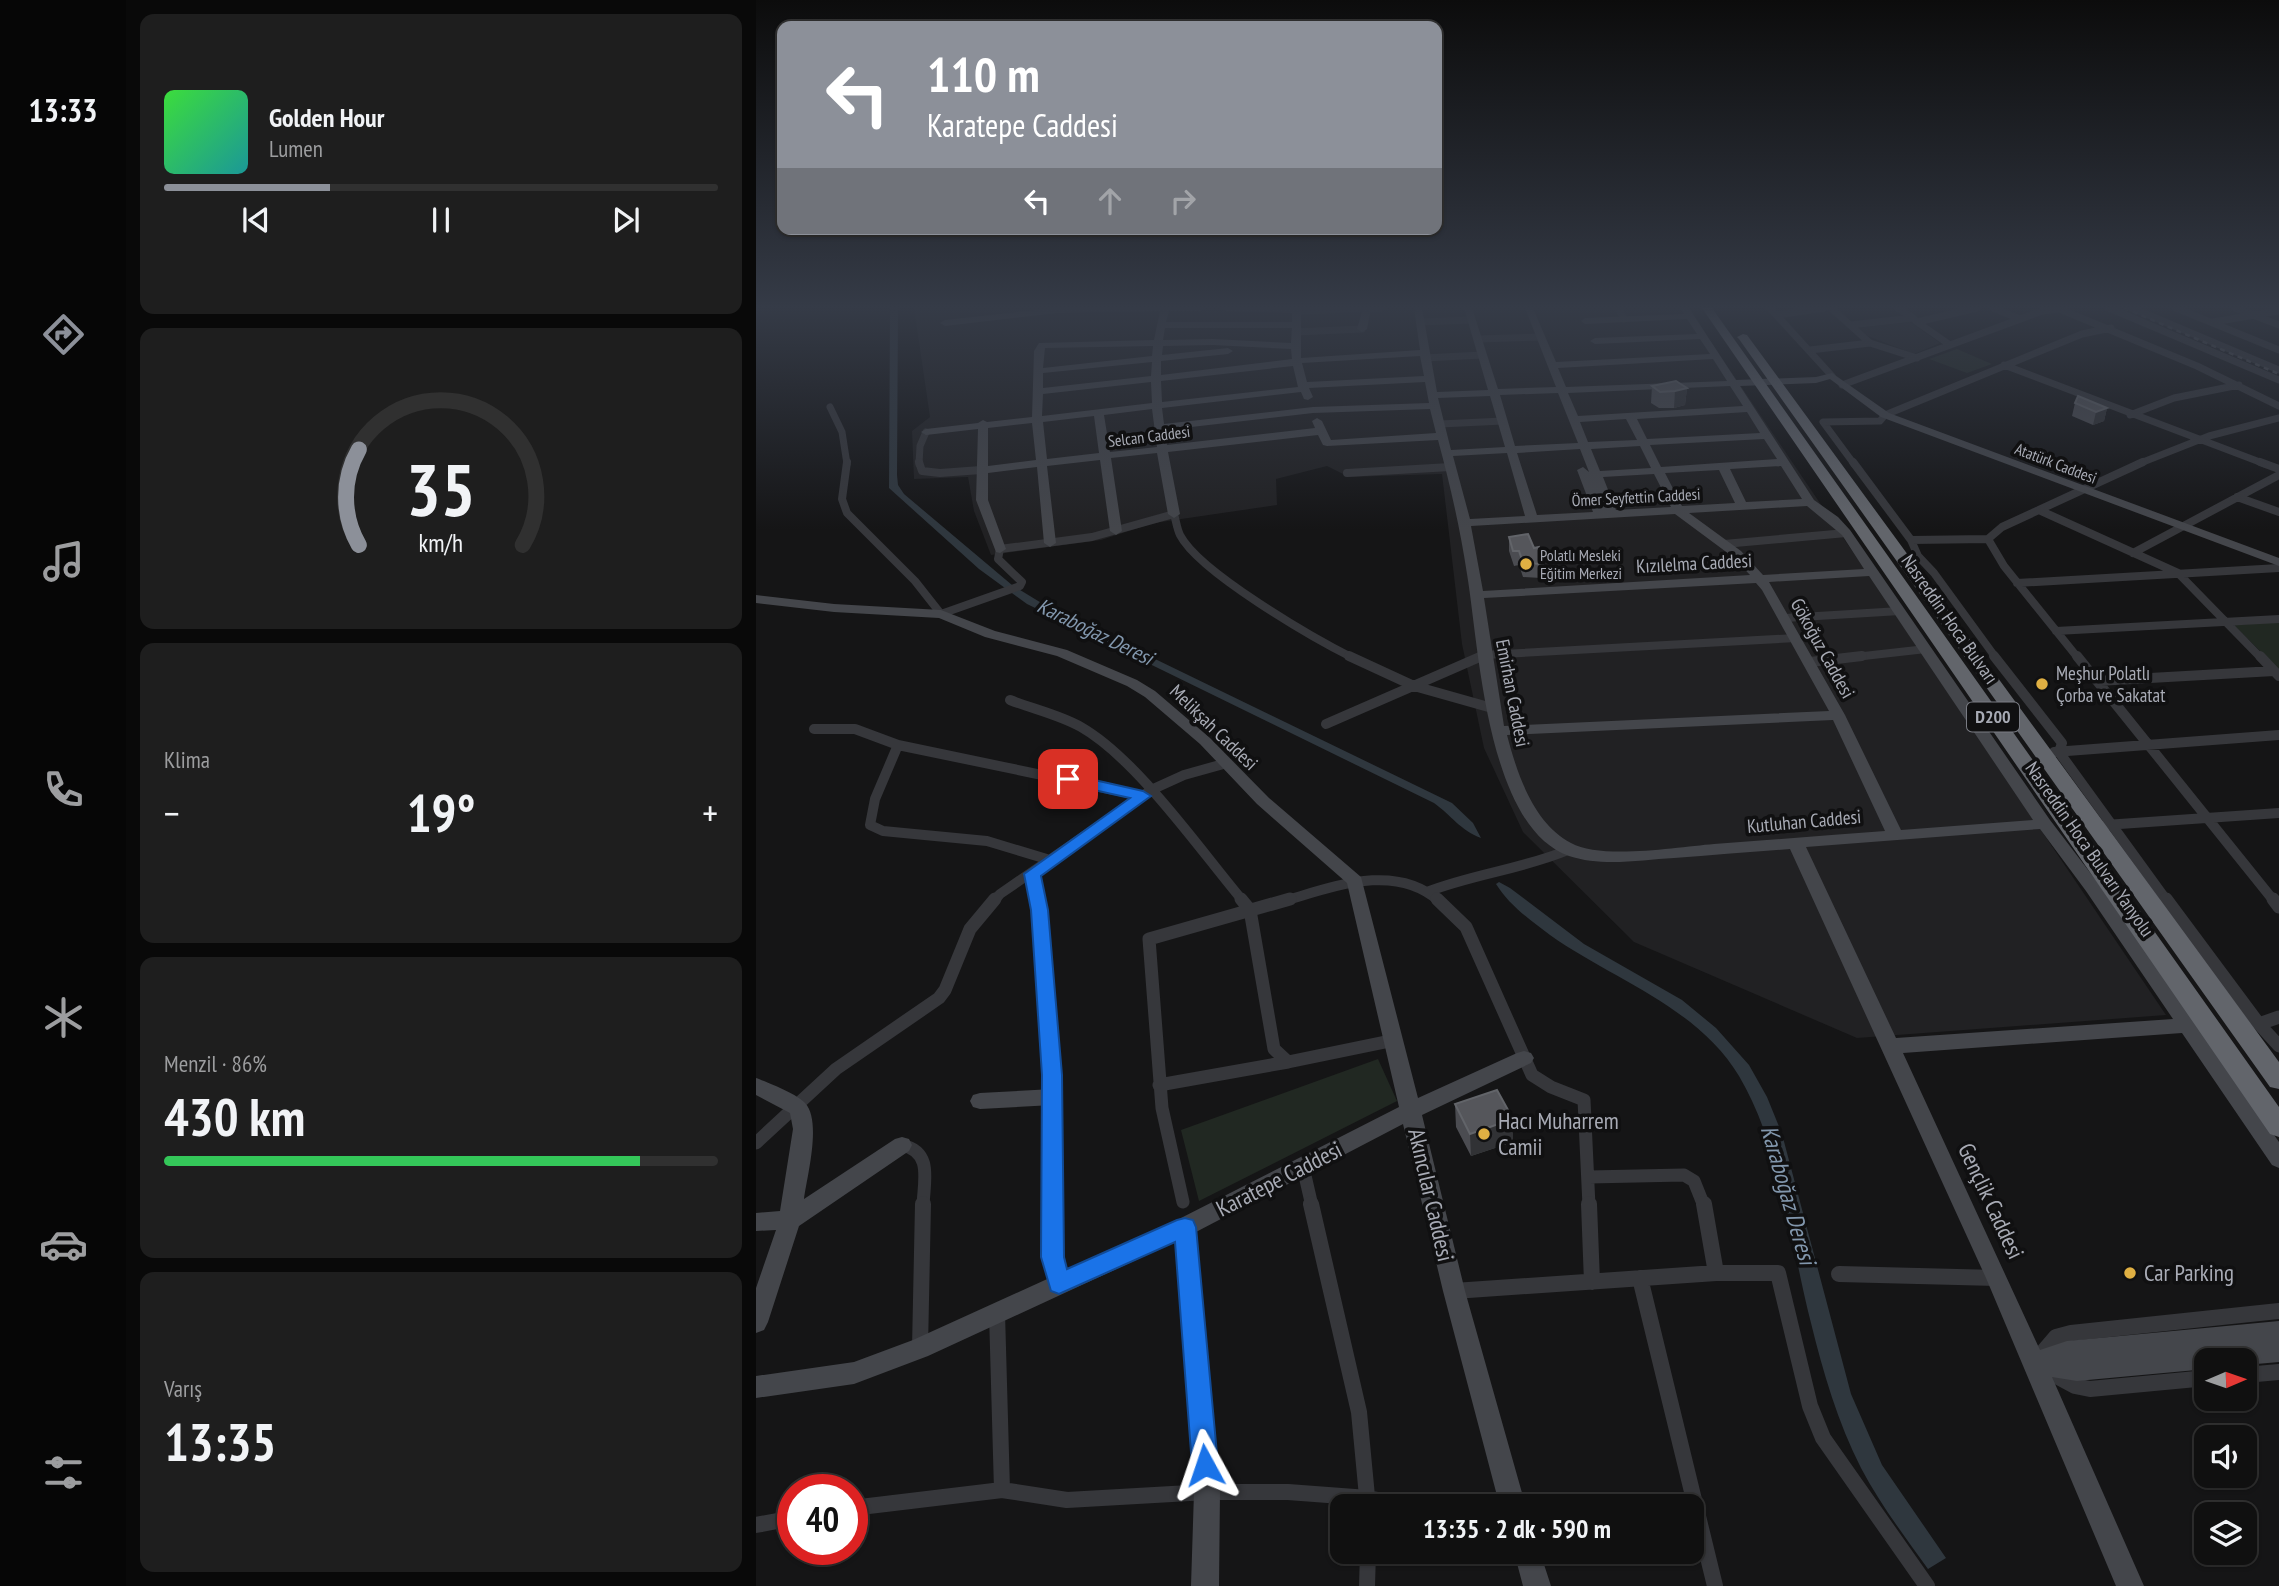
<!DOCTYPE html>
<html lang="tr">
<head>
<meta charset="utf-8">
<style>
	body { margin:0; font-family:"PT Sans Narrow",sans-serif; background:#1e1e1e; color:#f1f3f6; height:100vh; display:flex; flex-direction:column; font-size:26px; white-space:nowrap }
	* { box-sizing:border-box; margin:0 }
	p { font-size:23px; color:#9c9d9f }
	.icon { flex:none; width:38px; height:38px; fill:none; stroke:currentColor; stroke-width:2; stroke-linecap:round; stroke-linejoin:round }
	.map { position:relative; flex:1; overflow:hidden }
	.drawer { display:flex; flex-direction:column; gap:14px; padding:14px; background:#090909; width:630px }
	.drawer>* { flex:none }
	.hud { position:absolute; left:21px; top:21px; width:665px; height:214px; border-radius:14px; box-shadow:0 2px 5px #0004,0 0 0 2px #303030; background:#8c9099; color:#fff; overflow:hidden }
	.needle { width:46px; rotate:88deg }
	.controls { position:absolute; left:1438px; top:1348px; display:grid; gap:14px }
	.controls a { display:grid; place-items:center; width:63px; height:63px; border-radius:14px; background:#101010; box-shadow:0 2px 5px #0004,0 0 0 2px #303030; font-size:35px }
	.speed { position:absolute; left:21px; top:1474px; display:flex; gap:14px; font-size:35px; font-weight:700; text-align:center }
	.speed>* { display:grid; place-content:center; width:91px; height:91px; border-radius:50%; background:#101010; box-shadow:0 2px 5px #0004,0 0 0 2px #303030; line-height:1 }
	.speed .limit { border:10px solid #d22; background:#fff; color:#111 }
	.pin { position:absolute; display:grid; place-items:center; width:60px; height:60px; color:#fff; margin:-30px; border-radius:14px; box-shadow:0 4px 10px #0006 }
	.me { position:absolute; width:77px; margin:-38px; rotate:355deg; stroke-linejoin:round; filter:drop-shadow(0 0 5px #0008) }
	.turn { display:flex; align-items:center; gap:24px; height:147px; padding:0 35px; font-size:32px }
	.turn .icon { width:91px; height:91px; stroke-width:2.5 }
	.turn b { display:block; font-size:49px; line-height:60px }
	.lanes { display:flex; align-items:center; height:66px; padding:0 35px; background:#0003; justify-content:center; gap:35px; direction:ltr }
	.lanes .off { opacity:.35 }
	.big { font-size:52px; font-weight:600; line-height:1.1 }
	.drawer .card { flex:1; display:flex; flex-direction:column; justify-content:center; gap:10px; min-width:0; padding:0 24px; border-radius:14px; background:#1e1e1e }
	.drawer .dial { align-items:center; gap:0 }
	.dial svg { height:182px; overflow:visible; fill:none; stroke:#303030; stroke-width:7; stroke-linecap:round; text-anchor:middle }
	.dial text { fill:#f1f3f6; stroke:none }
	.song { display:flex; align-items:center; gap:21px }
	.cover { width:84px; height:84px; border-radius:10px; background:linear-gradient(135deg,hsl(120 70% 55%),hsl(180 70% 35%)) }
	.played { height:7px; border-radius:4px; background:linear-gradient(90deg,#8c9099 30%,#303030 30%) }
	.keys { display:flex; justify-content:space-around; direction:ltr }
	.heat { display:flex; justify-content:space-between; align-items:center; font-size:38px; direction:ltr }
	.charge { height:10px; border-radius:5px; background:linear-gradient(90deg,#34c759 86%,#303030 0) }
	.trip { position:absolute; left:574px; top:1494px; width:374px; height:70px; border-radius:14px; background:#101010; box-shadow:0 2px 5px #0004,0 0 0 2px #303030; font-weight:600; line-height:70px; text-align:center }
	main { display:flex; flex:1; min-height:0 }
	.dock { display:flex; flex-direction:column; width:126px; justify-content:space-around; align-items:center; background:#060606; color:#9c9d9f }
	.dock .icon { width:49px; height:49px }
	.dock .selected { color:#8c9099 }
	.dock b { font-size:32px; color:#f1f3f6 }
	.map>svg:first-child { display:block }
	.built { fill:#212123 }
	.green { fill:#212822 }
	.water { fill:#2f373e }
	.lines { fill:none; stroke-linecap:round; stroke-linejoin:round }
	.street-far4 { stroke:#36373b; stroke-width:7 }
	.street-far3 { stroke:#36373b; stroke-width:8 }
	.street-far2 { stroke:#36373b; stroke-width:10 }
	.street-far1 { stroke:#36373b; stroke-width:13 }
	.street { stroke:#36373b; stroke-width:16 }
	.secondary { fill:#44464b; fill-rule:evenodd }
	.highway { fill:#62656b; fill-rule:evenodd }
	.rail { stroke:#4f5156; stroke-width:2.5; stroke-dasharray:5 4.5; stroke-linecap:butt }
	.wall { fill:#4b4c51 }
	.shaded-wall { fill:#313235 }
	.building { fill:#55565b; stroke:#626469; stroke-width:2 }
	.route { fill:#1a73e8; stroke:#114b97; stroke-width:2 }
	.poi-dot { fill:#e0b043; stroke:#101011; stroke-width:2.5 }
	.labels { text-anchor:middle; stroke-width:7; stroke-linejoin:round; paint-order:stroke }
	.far-street-label { font-size:16px; fill:#a8abb5; stroke:#101011 }
	.far-poi-label { font-size:16px; fill:#a8abb5; stroke:#101011; text-anchor:start }
	.shield { fill:#101011; stroke:#7a7c84; stroke-width:2 }
	.shield-label { font-size:18px; font-weight:bold; fill:#a8abb5 }
	.street-label { font-size:19px; fill:#a8abb5; stroke:#101011 }
	.poi-label { font-size:19px; fill:#a8abb5; stroke:#101011; text-anchor:start }
	.water-label { font-size:21px; font-style:italic; fill:#8297ad; stroke:#101011 }
	.near-poi-label { font-size:23px; fill:#a8abb5; stroke:#101011; text-anchor:start }
	.near-street-label { font-size:23px; fill:#a8abb5; stroke:#101011 }
	.near-water-label { font-size:24px; font-style:italic; fill:#8297ad; stroke:#101011 }
</style>
</head>
<body>
<main>
<nav class="dock">
<b>13:33</b>
<svg class="icon selected" aria-label="directions" viewBox="0 0 24 24"><path d="M12 3l9 9-9 9-9-9zM9 14v-3h6M13 9l2 2-2 2"/></svg>
<svg class="icon" aria-label="music" viewBox="0 0 24 24"><path d="M9 18V5l10-2v13"/><circle cx="6" cy="18" r="3"/><circle cx="16" cy="16" r="3"/></svg>
<svg class="icon" aria-label="phone" viewBox="0 0 24 24"><path d="M5 4h4l2 5-3 2q2 4 5 5l2-3 5 2v4C11 20 4 13 5 4z"/></svg>
<svg class="icon" aria-label="climate" viewBox="0 0 24 24"><path d="M12 3v18M4 7l16 10M4 17L20 7"/></svg>
<svg class="icon" aria-label="car" viewBox="0 0 24 24"><path d="M5 17H2v-5l4-1 3-4h7l3 4 3 1v5h-3M9 17h6M6 11h13"/><circle cx="7" cy="17" r="2"/><circle cx="17" cy="17" r="2"/></svg>
<svg class="icon" aria-label="filters" viewBox="0 0 24 24"><path d="M4 7h16M4 17h16"/><circle cx="9" cy="7" r="2"/><circle cx="15" cy="17" r="2"/></svg>
</nav>
<section class="drawer">
<div class="card">
<div class="song"><i class="cover"></i><div><b>Golden Hour</b><p>Lumen</p></div></div>
<div class="played"></div>
<div class="keys"><svg class="icon" aria-label="previous" viewBox="0 0 24 24"><path d="M18 5L8 12l10 7zM5 5v14"/></svg><svg class="icon" aria-label="pause" viewBox="0 0 24 24"><path d="M8 5v14M16 5v14"/></svg><svg class="icon" aria-label="next" viewBox="0 0 24 24"><path d="M6 5l10 7-10 7zM19 5v14"/></svg></div>
</div>
<div class="card dial"><svg viewBox="0 0 100 80">
<path d="M14 69A42 42 0 1 1 86 69"/>
<path d="M14 69A42 42 0 0 1 14 27" stroke="#8c9099"/>
<text x="50" y="56" font-size="32" font-weight="700">35</text>
<text x="50" y="72" font-size="11">km/h</text>
</svg></div>
<div class="card"><p>Klima</p>
<div class="heat"><a>−</a><b class="big">19°</b><a>+</a></div>
</div>
<div class="card"><p>Menzil · 86%</p><b class="big">430 km</b><div class="charge"></div></div>
<div class="card"><p>Varış</p><b class="big">13:35</b></div>
</section>
<div class="map">
<svg width="1523" height="1586" viewBox="0 0 1523 1586">
	<rect width="100%" height="100%" fill="#151516"/>
	<path class="built" d="M158 308H932L1410 1015 1101 1038 878 942 767 832 728 748 706 644 686 474 593 477 571 466 520 479 521 505 398 523 345 540 235 555 218 511 212 477 158 479 156 431 174 417Z
		M1154 322 1184 343 1158 354 1104 333 1102 328Z"/>
	<path class="green" d="M1201 349 1236 364 1211 373 1173 359Z
		M1523 622V670L1478 625Z
		M622 1059 641 1101 443 1201 425 1130Z"/>
	<path class="water" d="M134 308H142L141 475 142 485 148 494 256 585 292 607 696 803 717 823 725 838C704 830 696 816 678 803L271 604 223 569 133 488Z
		M743 882 754 888 828 944 926 1000 960 1028 993 1065 1011 1097 1026 1134 1095 1394 1126 1465 1190 1558 1172 1569C1149 1537 1124 1504 1105 1468 1082 1423 1067 1372 1055 1323 1034 1242 1026 1149 983 1076 942 1007 856 979 794 935 774 920 753 905 740 884Z"/>
	<g class="lines">
		<path class="street-far4" d="M862 308 868 319
			M1014 308 1076 376
			M1075 308 1114 343 1161 358
			M1142 308 1157 318
			M1237 308 1264 319
			M1301 308 1441 366 1523 406
			M1353 308 1523 380
			M1376 308 1523 370
			M1420 308 1523 350
			M1479 308 1523 325
			M541 311 625 308
			M1021 315 1068 308
			M664 322 715 320
			M1161 322 1194 345
			M1457 322 1523 311
			M1095 325 1157 318 1161 322 1221 308
			M539 332 606 329
			M722 339 785 337
			M1054 350 1114 343
			M669 358 726 355
			M1248 365 1509 464
			M1086 385 1286 311 1303 309
			M74 407 86 432 91 464
			M1374 415 1418 398 1483 385
			M684 424 747 421
			M163 464 164 446 170 432
			M1098 464 1067 422 1124 421 1129 415 1326 334 1355 328
			M1382 464 1453 436 1523 418"/>
		<path class="street-far3" d="M91 462 86 499 91 513 159 581 185 614 264 586 266 582 242 559 244 549 336 537 418 514C420 521 421 529 424 535 443 572 557 638 597 658
			M163 462 166 471 184 473 225 470
			M1097 462 1155 540 1232 539
			M1504 462 1523 469
			M591 473 694 467
			M1481 497 1523 512
			M1283 510 1422 573 1505 658
			M1155 540 1162 556 1178 573 1240 658
			M968 544 1090 533
			M1377 553 1523 475
			M1261 583 1523 568
			M1029 618 1144 611
			M1300 631 1523 619
			M722 658 729 655 1040 638
			M1090 658 1170 649
			M1322 658 1248 566 1232 539 1246 527 1387 462"/>
		<path class="street-far2" d="M593 656 658 686 736 708
			M1238 656 1306 743 1303 752 1411 901
			M1321 656 1518 901
			M1504 656 1523 676
			M1054 662 1106 656
			M1341 681 1518 671
			M254 700C277 709 304 715 325 727 381 759 444 850 487 901
			M570 724 726 656
			M58 729H99L142 745 387 796
			M142 745 119 799 114 825 127 831 231 841 294 860
			M1298 752 1523 735
			M1349 825 1523 813
			M276 874 282 901
			M671 892C717 874 767 869 812 850
			M238 901 244 894 395 790 428 775 471 763
			M528 901C577 887 639 862 683 901"/>
		<path class="street-far1" d="M282 899 296 1075 295 1206
			M485 899 494 910 518 1049 532 1062 639 1040
			M681 899 710 927 776 1075 795 1087 828 1100 833 1206
			M1410 899 1503 1024 1523 1046
			M1517 899 1523 907
			M1503 1024 1523 1017
			M403 1085 532 1062
			M0 1143 80 1069 183 998 189 990 214 929 239 899
			M146 1145C177 1152 168 1180 167 1206
			M547 1167 556 1206
			M833 1177 928 1175 938 1181 948 1206
			M427 1202 406 1108 393 939 534 899"/>
		<path class="street" d="M295 1204 297 1257 303 1283
			M555 1204 603 1412 612 1507
			M833 1204 836 1282
			M948 1204 960 1273
			M1083 1274 1241 1278
			M884 1278 959 1586
			M698 1291 960 1273H1022L1054 1406 1067 1438 1171 1586
			M241 1313 246 1490
			M164 1348 167 1204
			M1282 1358 1300 1337 1315 1333 1523 1311
			M1293 1372 1319 1386 1334 1389 1451 1378
			M1489 1375 1523 1372
			M96 1508 246 1490 311 1500 451 1492H532L612 1498 656 1507
			M0 1525 37 1518
			M611 1586 612 1552"/>
		<path class="secondary" d="M298 308H449L445 311H413L410 322H536V313L469 311 465 308H545V358L664 350 658 308H666L681 392 732 390 708 308H716L742 389 800 387 769 308H777L800 362 954 354 944 339 839 344 834 341 839 338 941 334 931 319 829 324 825 321 829 318 928 314 925 308H933L980 380 1060 377 1076 373 1133 413 1523 558V566L1125 417 1074 379 1060 383 984 386 1058 500 1082 517 1094 530 1294 820 1342 883 1436 1018 1444 1020 1447 1025 1444 1029 1523 1142V1168L1516 1165 1426 1033 1147 1053 1284 1350 1311 1341 1523 1321V1362L1489 1365V1360H1451V1369L1321 1381 1296 1377 1388 1586H1360L1230 1278 1034 849C996 852 957 855 918 858 884 860 846 867 813 856 730 827 723 645 711 574 704 528 694 484 682 440L571 446 567 445 562 435 412 452 424 514 418 518 412 514 401 453 355 458 366 531 360 535 354 531 344 460 291 466 300 543 294 547 288 543 281 467 232 473V500L250 549 244 553 240 552 220 500 222 429 170 435 165 432 170 429 222 423 227 420 231 422 276 417 278 351 283 343 398 340 404 311 301 313 189 326 184 323 189 320ZM409 328H536L535 343 457 339 407 340ZM457 345 535 349 536 359 405 375V361L472 354 477 351 472 348 406 355 407 346ZM397 346 396 356 287 368 289 348ZM664 356 668 376 551 382 546 363ZM957 359 971 381 810 387 802 368ZM396 362 395 376 287 388V373ZM537 366 542 387 406 402 405 381ZM395 382 396 403 286 416 287 394ZM669 382 673 403 557 407 408 424 406 408 545 392 548 399 552 400 557 397 553 388ZM974 386 987 406 822 416 812 393ZM802 393 822 443 759 446 744 395ZM734 396 749 447 695 450 682 398ZM396 409 401 447 354 452 348 415ZM674 409 680 433 575 440 566 421 561 418 556 421 559 428 411 445 409 430 557 413ZM991 412 1004 433 891 439 881 419ZM338 416 343 453 291 459 287 422ZM870 419 881 440 832 442 824 422ZM276 423 280 460 232 466V428ZM1008 439 1021 459 905 467 894 445ZM884 446 895 468 844 471 835 449ZM824 449 833 472 827 467 821 470 837 512 781 515 761 453ZM751 453 769 516 714 519 697 456ZM1025 466 1046 499 990 502 974 469ZM963 470 979 503 926 506 909 473ZM898 474 915 507 860 510 847 477ZM1051 506 1086 535 1108 569 1007 575 985 551 933 513ZM919 514 977 557 994 575 727 591 715 526ZM1113 576 1277 820 1145 830 1089 715 1013 582ZM1000 583 1006 590 1073 711 748 726 728 598ZM1077 720 1129 831C1072 835 1015 840 958 844 922 847 845 860 815 843 777 823 761 773 751 735ZM1284 829 1330 891 1417 1019 1140 1038 1050 847Z
			M607 308H615L611 329 606 332 601 329Z
			M0 595 78 604 185 610 239 631 311 650 381 680 399 691 454 738 513 798 605 877 662 1098 761 1053 768 1051 775 1053 778 1058 775 1063 666 1115 709 1291 770 1507H744L687 1291 647 1124 440 1232 464 1492 463 1586H435L438 1492 419 1242 172 1356 98 1384 0 1398V1376L98 1362 157 1340 421 1220 643 1107 591 883 501 804 444 744 389 697 371 686 301 656 229 637 183 618 78 612 0 603Z
			M0 1078C11 1082 41 1094 49 1103 66 1121 51 1176 48 1199L139 1139 146 1137 153 1139 156 1145 153 1151 43 1226 12 1322 8 1330 0 1333V1288L20 1230 0 1231V1213L24 1211 37 1129 34 1113 0 1095Z
			M297 1089 304 1091 307 1097 304 1103 297 1105 224 1109 217 1107 214 1101 217 1095 224 1093Z
			M758 1552H784L795 1586H767Z"/>
		<path class="highway" d="M946 308H956L1523 1107V1137L1514 1134Z
			M987 334 991 335 1523 1062V1089L1514 1087 983 339 981 337Z"/>
		<path class="rail" d="M1368 308 1523 374"/>
	</g>
	<path class="wall" d="M896 386 931 388 929 405 918 408H903L895 403Z
		M1319 403 1351 408 1348 421 1337 425 1316 416Z
		M753 537 788 561 787 575H785V578L767 577 763 565 758 566 753 551Z
		M699 1104 757 1119V1142L715 1156 700 1127Z"/>
	<path class="shaded-wall" d="M931 388 929 405 918 408 919 391Z
		M1351 408 1348 421 1337 425 1340 412Z
		M757 1119V1142L715 1156 714 1134Z"/>
	<path class="building" d="M920 381 931 388 919 391 904 392 896 386Z
		M1322 396 1351 408 1340 412 1319 403Z
		M772 534 778 548 783 547 788 561H784L785 564 767 563 763 551H757L753 537Z
		M741 1090 757 1119 714 1134 699 1104Z"/>
	<linearGradient id="sky" x2="0" y2="1"><stop stop-color="#0c0c0c"/><stop offset="0.58" stop-color="#353b47"/><stop offset="1" stop-color="#353b47" stop-opacity="0"/></linearGradient>
	<rect width="1523" height="530" fill="url(#sky)"/>
	<path class="route" d="M312 774 387 791 395 796 285 876 292 910 306 1075 308 1257 311 1269 421 1220 429 1218 437 1220 440 1227 462 1465 458 1474 449 1478 440 1474 436 1465 419 1242 303 1294 295 1291 285 1257 286 1075 275 910 268 874 374 798 306 783 304 779Z"/>
	<g class="poi-dot">
		<circle cx="770" cy="564" r="7"/>
		<circle cx="1286" cy="684" r="7"/>
		<circle cx="728" cy="1134" r="7"/>
		<circle cx="1374" cy="1273" r="7"/>
	</g>
	<g class="labels">
		<g class="far-street-label">
			<text transform="translate(393 436) rotate(-7)" y="6">Selcan Caddesi</text>
			<text transform="translate(1300 463) rotate(21)" y="6">Atatürk Caddesi</text>
			<text transform="translate(880 497) rotate(-3)" y="6">Ömer Seyfettin Caddesi</text>
		</g>
		<g class="far-poi-label">
			<text x="784" y="561">Polatlı Mesleki<tspan x="784" dy="18">Eğitim Merkezi</tspan></text>
		</g>
		<rect class="shield" x="1211" y="702.5" width="52" height="29" rx="5"/>
		<g class="shield-label">
			<text x="1237" y="723">D200</text>
		</g>
		<g class="street-label">
			<text transform="translate(938 563) rotate(-3)" y="7">Kızılelma Caddesi</text>
			<text transform="translate(1194 619) rotate(55)" y="7">Nasreddin Hoca Bulvarı</text>
			<text transform="translate(1067 648) rotate(61)" y="7">Gökoğuz Caddesi</text>
			<text transform="translate(757 693) rotate(79)" y="7">Emirhan Caddesi</text>
			<text transform="translate(458 727) rotate(44)" y="7">Melikşah Caddesi</text>
			<text transform="translate(1048 821) rotate(-5)" y="7">Kutluhan Caddesi</text>
			<text transform="translate(1334 849) rotate(55)" y="7">Nasreddin Hoca Bulvarı Yanyolu</text>
		</g>
		<g class="poi-label">
			<text x="1300" y="680">Meşhur Polatlı<tspan x="1300" dy="22">Çorba ve Sakatat</tspan></text>
		</g>
		<g class="water-label">
			<text transform="translate(339 632) rotate(26)" y="7">Karaboğaz Deresi</text>
		</g>
		<g class="near-poi-label">
			<text x="742" y="1129">Hacı Muharrem<tspan x="742" dy="26">Camii</tspan></text>
			<text x="1388" y="1281">Car Parking</text>
		</g>
		<g class="near-street-label">
			<text transform="translate(523 1179) rotate(-27)" y="8">Karatepe Caddesi</text>
			<text transform="translate(675 1195) rotate(77)" y="8">Akıncılar Caddesi</text>
			<text transform="translate(1235 1201) rotate(65)" y="8">Gençlik Caddesi</text>
		</g>
		<g class="near-water-label">
			<text transform="translate(1032 1195) rotate(74)" y="8">Karaboğaz Deresi</text>
		</g>
	</g>
</svg>
<div class="controls">
<a><svg class="needle" viewBox="-14 -14 28 28"><path d="M0-13l5 13h-10z" fill="#e53935"/><path d="M0 13l5-13h-10z" fill="#9c9d9f"/></svg></a>
<a><svg class="icon" aria-label="sound" viewBox="0 0 24 24"><path d="M4 9h4l5-4v14l-5-4H4zM17 9q2 3 0 6"/></svg></a>
<a><svg class="icon" aria-label="layers" viewBox="0 0 24 24"><path d="M12 4l9 5-9 5-9-5zM3 14l9 5 9-5"/></svg></a>
</div>
<div class="speed"><div class="limit">40</div></div>
<div class="pin" style="left:312px;top:779px;background:#d93025"><svg class="icon" aria-label="arrive" viewBox="0 0 24 24"><path d="M6 21V4h12l-3 4 3 4H6"/></svg></div>
<svg class="me" style="left:449px;top:1465px" viewBox="-20 -20 40 40"><path d="M0-17L14 15 0 8-14 15z" fill="#1a73e8" stroke="#fff" stroke-width="4"/></svg>
<div class="trip">13:35 · 2 dk · 590 m</div>
<div class="hud">
<div class="turn"><svg class="icon" aria-label="left" viewBox="0 0 24 24"><path d="M17 20v-9H6M10 6l-5 5 5 5"/></svg><div><b>110 m</b>Karatepe Caddesi</div></div>
<div class="lanes"><svg class="icon" aria-label="left" viewBox="0 0 24 24"><path d="M17 20v-9H6M10 6l-5 5 5 5"/></svg><svg class="icon off" aria-label="ahead" viewBox="0 0 24 24"><path d="M12 20V5M6 11l6-6 6 6"/></svg><svg class="icon off" aria-label="right" viewBox="0 0 24 24"><path d="M7 20v-9h11M14 6l5 5-5 5"/></svg></div>
</div>
</div>
</main>
</body>
</html>
